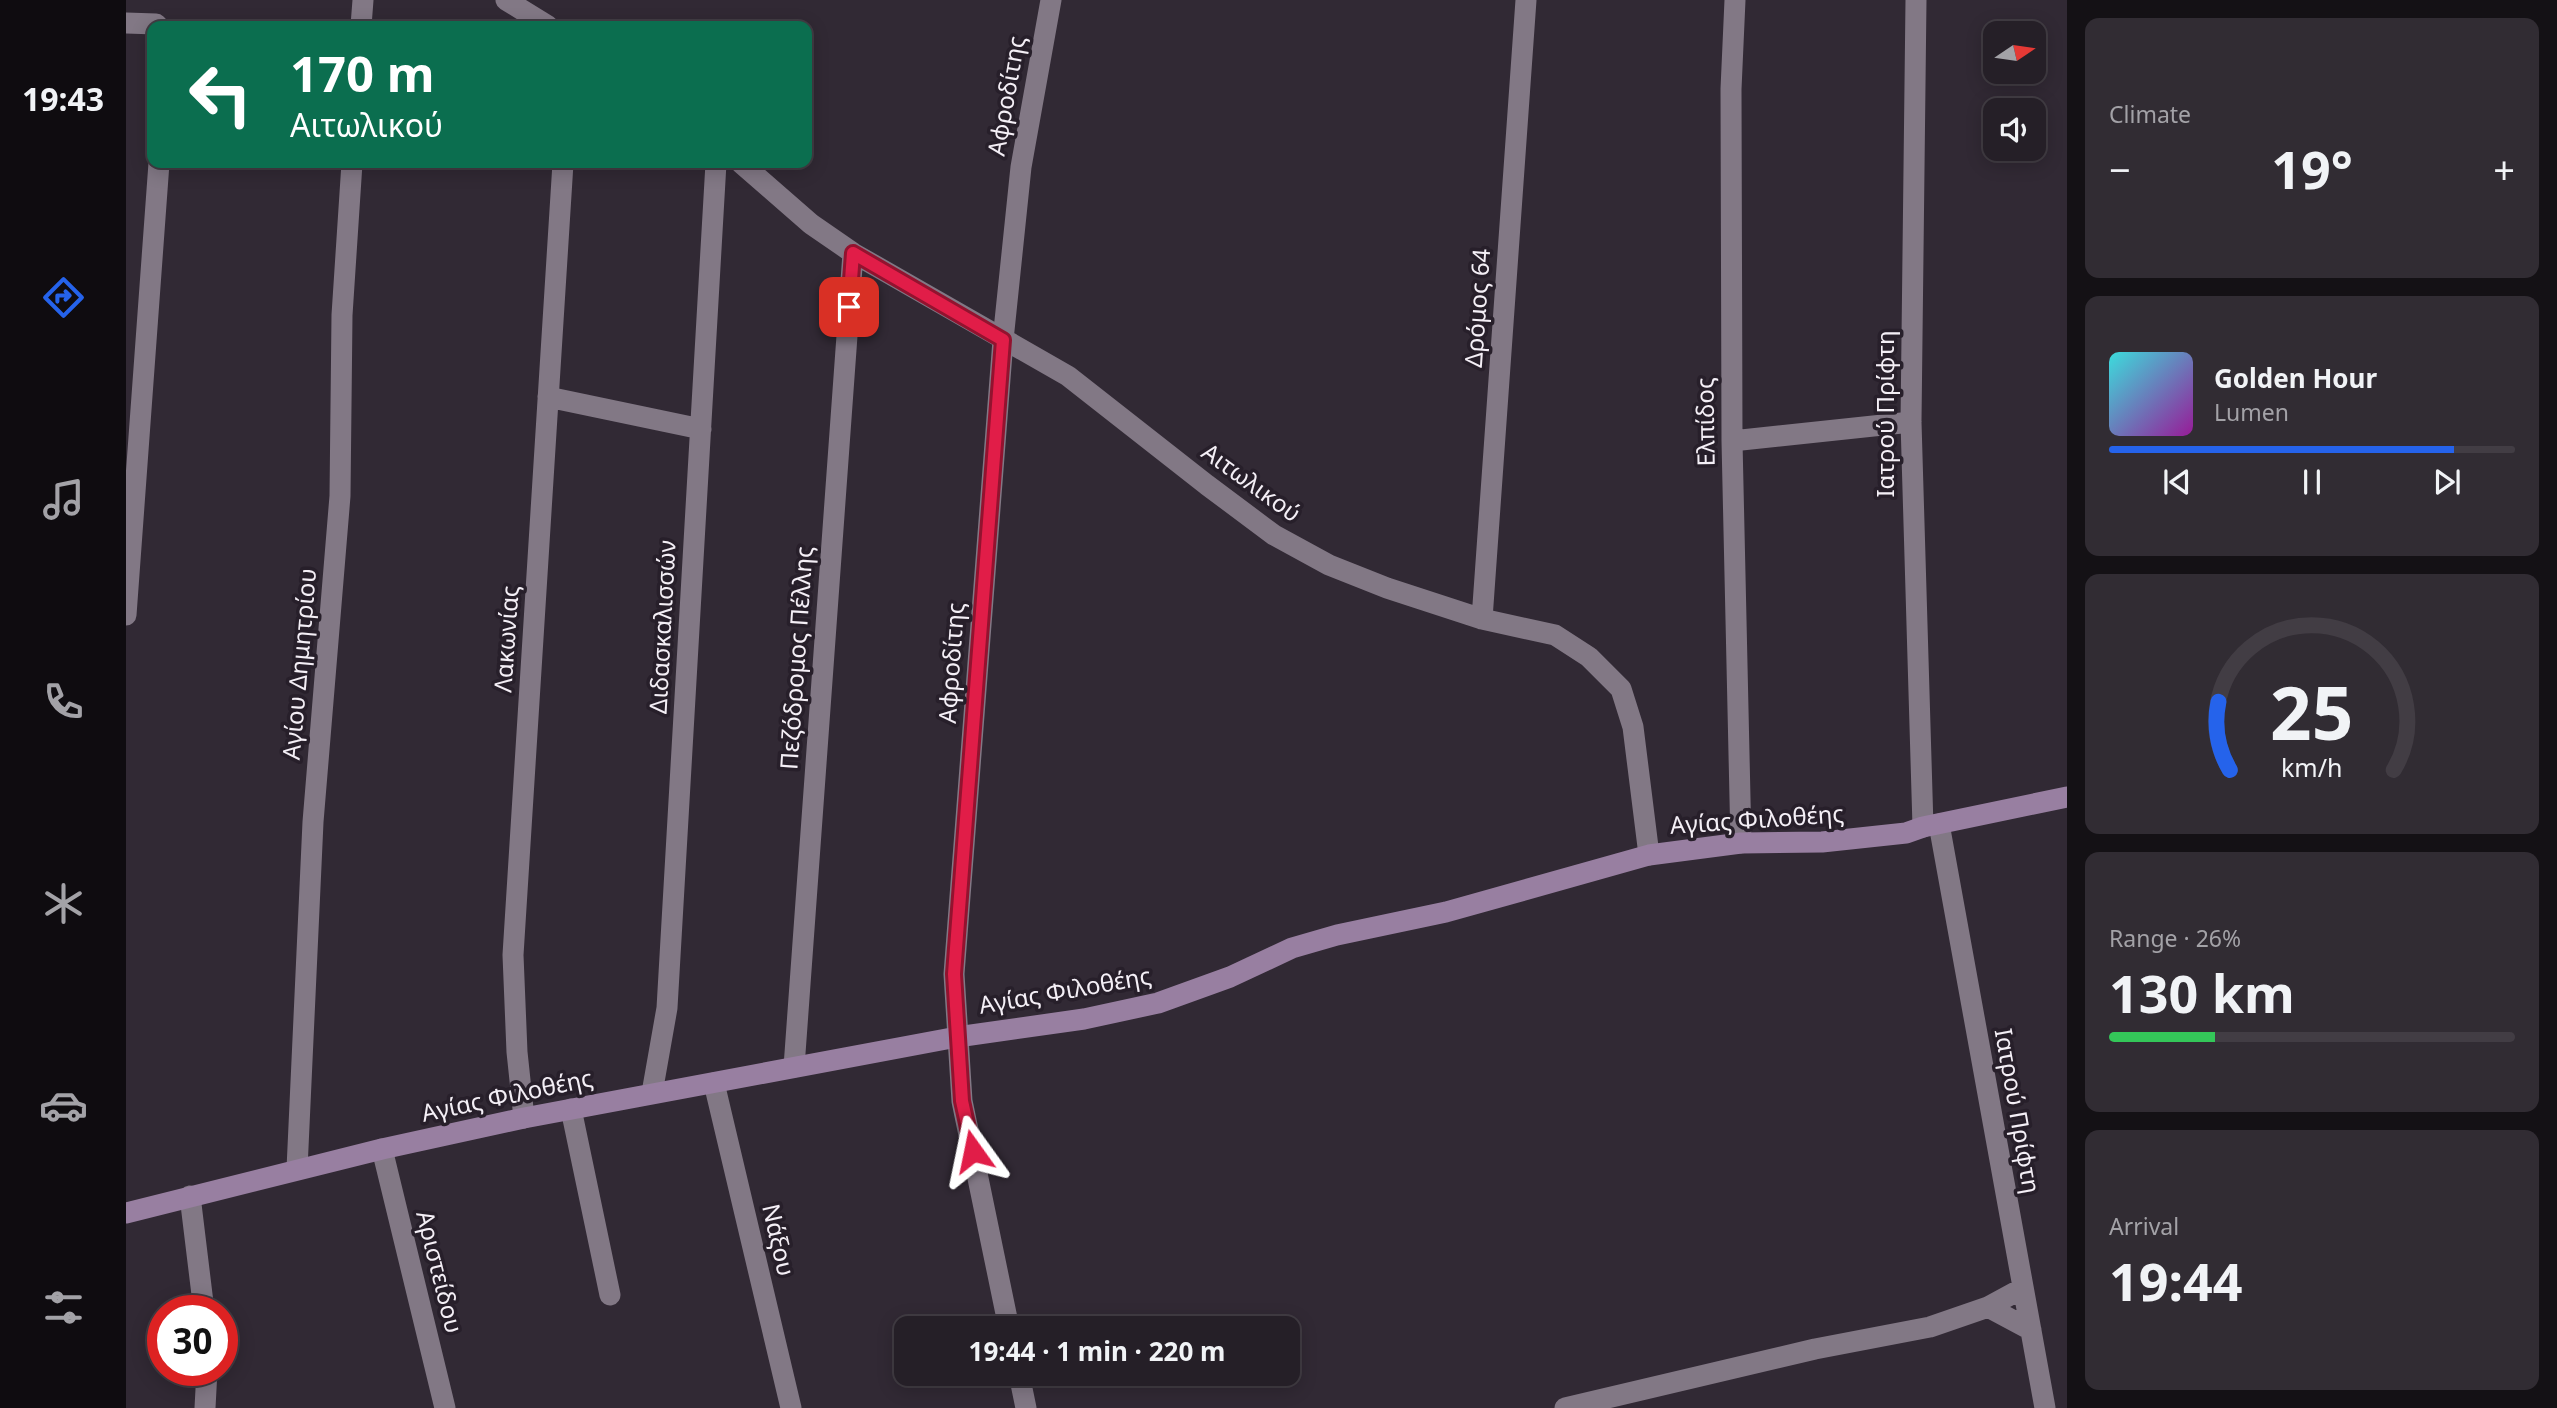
<!DOCTYPE html>
<html lang="en">
<head>
<meta charset="utf-8">
<style>
	body { margin:0; font-family:"Noto Sans",sans-serif; background:#312c33; color:#f1f3f6; height:100vh; display:flex; flex-direction:column; font-size:26px; white-space:nowrap }
	* { box-sizing:border-box; margin:0 }
	p { font-size:23px; color:#a3a2a7 }
	.icon { flex:none; width:38px; height:38px; fill:none; stroke:currentColor; stroke-width:2; stroke-linecap:round; stroke-linejoin:round }
	.map { position:relative; flex:1; overflow:hidden }
	.side { display:flex; flex-direction:column; gap:18px; padding:18px; background:#141115; width:490px }
	.side>* { flex:none }
	.banner { position:absolute; left:21px; top:21px; width:665px; height:147px; border-radius:14px; box-shadow:0 4px 18px #0003,0 0 0 2px #423d44; background:#0b6e4f; color:#fff; overflow:hidden }
	.needle { width:46px; rotate:77deg }
	.controls { position:absolute; left:1857px; top:21px; display:grid; gap:14px }
	.controls a { display:grid; place-items:center; width:63px; height:63px; border-radius:14px; background:#251f27; box-shadow:0 4px 18px #0003,0 0 0 2px #423d44; font-size:35px }
	.speed { position:absolute; left:21px; top:1295px; display:flex; gap:14px; font-size:35px; font-weight:700; text-align:center }
	.speed>* { display:grid; place-content:center; width:91px; height:91px; border-radius:50%; background:#251f27; box-shadow:0 4px 18px #0003,0 0 0 2px #423d44; line-height:1 }
	.speed .limit { border:10px solid #d22; background:#fff; color:#111 }
	.pin { position:absolute; display:grid; place-items:center; width:60px; height:60px; color:#fff; margin:-30px; border-radius:14px; box-shadow:0 4px 10px #0006 }
	.me { position:absolute; width:77px; margin:-38px; rotate:348deg; stroke-linejoin:round; filter:drop-shadow(0 0 5px #0008) }
	.turn { display:flex; align-items:center; gap:24px; height:147px; padding:0 28px; font-size:32px }
	.turn .icon { width:91px; height:91px; stroke-width:2.5 }
	.turn b { display:block; font-size:49px; line-height:60px }
	.big { font-size:52px; font-weight:700; line-height:1.1 }
	.side .tile { flex:1; display:flex; flex-direction:column; justify-content:center; gap:10px; min-width:0; padding:0 24px; border-radius:14px; background:#312c33 }
	.side .dial { align-items:center; gap:0 }
	.dial svg { height:182px; overflow:visible; fill:none; stroke:#423d44; stroke-width:7; stroke-linecap:round; text-anchor:middle }
	.dial text { fill:#f1f3f6; stroke:none }
	.song { display:flex; align-items:center; gap:21px }
	.cover { width:84px; height:84px; border-radius:10px; background:linear-gradient(135deg,hsl(180 70% 55%),hsl(300 70% 35%)) }
	.played { height:7px; border-radius:4px; background:linear-gradient(90deg,#2563eb 85%,#423d44 85%) }
	.keys { display:flex; justify-content:space-around; direction:ltr }
	.heat { display:flex; justify-content:space-between; align-items:center; font-size:38px; direction:ltr }
	.charge { height:10px; border-radius:5px; background:linear-gradient(90deg,#34c759 26%,#423d44 0) }
	.trip { position:absolute; left:768px; top:1316px; width:406px; height:70px; border-radius:14px; background:#251f27; box-shadow:0 4px 18px #0003,0 0 0 2px #423d44; font-weight:700; line-height:70px; text-align:center }
	main { display:flex; flex:1; min-height:0 }
	.tabs { display:flex; flex-direction:column; width:126px; justify-content:space-around; align-items:center; background:#0f0c10; color:#a3a2a7 }
	.tabs .icon { width:49px; height:49px }
	.tabs .active { color:#2563eb }
	.tabs b { font-size:32px; color:#f1f3f6 }
	.map>svg:first-child { display:block }
	.lines { fill:none; stroke-linecap:round; stroke-linejoin:round }
	.street { stroke:#827885; stroke-width:21 }
	.secondary { stroke:#987fa1; stroke-width:21 }
	.route-casing { stroke:#92132f; stroke-width:18 }
	.route { stroke:#e11d48; stroke-width:12 }
	.labels { text-anchor:middle; stroke-width:7; stroke-linejoin:round; paint-order:stroke }
	.street-label { font-size:24px; fill:#f4eff6; stroke:#271f2a }
</style>
</head>
<body>
<main>
<nav class="tabs">
<b>19:43</b>
<svg class="icon active" aria-label="directions" viewBox="0 0 24 24"><path d="M12 3l9 9-9 9-9-9zM9 14v-3h6M13 9l2 2-2 2"/></svg>
<svg class="icon" aria-label="music" viewBox="0 0 24 24"><path d="M9 18V5l10-2v13"/><circle cx="6" cy="18" r="3"/><circle cx="16" cy="16" r="3"/></svg>
<svg class="icon" aria-label="phone" viewBox="0 0 24 24"><path d="M5 4h4l2 5-3 2q2 4 5 5l2-3 5 2v4C11 20 4 13 5 4z"/></svg>
<svg class="icon" aria-label="climate" viewBox="0 0 24 24"><path d="M12 3v18M4 7l16 10M4 17L20 7"/></svg>
<svg class="icon" aria-label="car" viewBox="0 0 24 24"><path d="M5 17H2v-5l4-1 3-4h7l3 4 3 1v5h-3M9 17h6M6 11h13"/><circle cx="7" cy="17" r="2"/><circle cx="17" cy="17" r="2"/></svg>
<svg class="icon" aria-label="filters" viewBox="0 0 24 24"><path d="M4 7h16M4 17h16"/><circle cx="9" cy="7" r="2"/><circle cx="15" cy="17" r="2"/></svg>
</nav>
<div class="map">
<svg width="1941" height="1408" viewBox="0 0 1941 1408">
	<rect width="100%" height="100%" fill="#312934"/>
	<g class="lines">
		<path class="street" d="M380 0 422 26
			M1609 0 1605 89 1606 441 1615 843
			M1790 0 1785 422 1797 827
			M0 23 30 24 32 26
			M235 26 237 0
			M615 163 685 224 727 253 942 376 1081 485 1148 535 1203 565 1261 588 1356 619 1429 635 1463 657 1495 689 1507 727 1523 855
			M422 397 575 429
			M1606 441 1785 422
			M0 615 33 163
			M1356 619 1400 0
			M1813 824 1919 1408
			M668 1067 727 253
			M588 1083 665 1408
			M526 1093 541 1008 590 163
			M445 1109 484 1295
			M398 1118 391 1052 387 955 437 163
			M256 1149 319 1408
			M171 1169 187 822 214 496 216 315 226 163
			M64 1196 78 1311
			M1862 1307 1905 1330
			M883 1328 836 1101 828 974 877 340 895 167 925 0
			M893 1374 900 1408
			M79 1408 81 1370
			M1439 1408 1689 1349 1804 1327 1862 1307 1897 1288"/>
		<path class="secondary" d="M0 1213 256 1149 398 1118 831 1037 958 1019 1032 1003 1104 977 1166 948 1211 935 1320 912 1523 855 1615 843 1696 842 1780 833 1797 827 1941 797"/>
	</g>
	<g class="lines">
		<defs>
			<path id="route" d="M723 307 727 253 877 340 828 974 836 1101 847 1151"/>
		</defs>
		<use href="#route" class="route-casing"/>
		<use href="#route" class="route"/>
	</g>
	<g class="labels">
		<g class="street-label">
			<text transform="translate(881 96) rotate(-80)" y="8">Αφροδίτης</text>
			<text transform="translate(1352 308) rotate(-86)" y="8">Δρόμος 64</text>
			<text transform="translate(1760 414) rotate(-90)" y="8">Ιατρού Πρίφτη</text>
			<text transform="translate(1580 422) rotate(-91)" y="8">Ελπίδος</text>
			<text transform="translate(1125 483) rotate(36)" y="8">Αιτωλικού</text>
			<text transform="translate(537 627) rotate(-87)" y="8">Διδασκαλισσών</text>
			<text transform="translate(381 639) rotate(-86)" y="8">Λακωνίας</text>
			<text transform="translate(671 658) rotate(-86)" y="8">Πεζόδρομος Πέλλης</text>
			<text transform="translate(826 663) rotate(-86)" y="8">Αφροδίτης</text>
			<text transform="translate(174 664) rotate(-85)" y="8">Αγίου Δημητρίου</text>
			<text transform="translate(1631 820) rotate(-4)" y="8">Αγίας Φιλοθέης</text>
			<text transform="translate(939 991) rotate(-10)" y="8">Αγίας Φιλοθέης</text>
			<text transform="translate(381 1096) rotate(-12)" y="8">Αγίας Φιλοθέης</text>
			<text transform="translate(1891 1111) rotate(80)" y="8">Ιατρού Πρίφτη</text>
			<text transform="translate(652 1240) rotate(77)" y="8">Νάξου</text>
			<text transform="translate(313 1272) rotate(76)" y="8">Αριστείδου</text>
		</g>
	</g>
</svg>
<div class="controls">
<a><svg class="needle" viewBox="-14 -14 28 28"><path d="M0-13l5 13h-10z" fill="#e53935"/><path d="M0 13l5-13h-10z" fill="#a3a2a7"/></svg></a>
<a><svg class="icon" aria-label="sound" viewBox="0 0 24 24"><path d="M4 9h4l5-4v14l-5-4H4zM17 9q2 3 0 6"/></svg></a>
</div>
<div class="speed"><div class="limit">30</div></div>
<div class="pin" style="left:723px;top:307px;background:#d93025"><svg class="icon" aria-label="arrive" viewBox="0 0 24 24"><path d="M6 21V4h12l-3 4 3 4H6"/></svg></div>
<svg class="me" style="left:847px;top:1151px" viewBox="-20 -20 40 40"><path d="M0-17L14 15 0 8-14 15z" fill="#e11d48" stroke="#fff" stroke-width="4"/></svg>
<div class="trip">19:44 · 1 min · 220 m</div>
<div class="banner">
<div class="turn"><svg class="icon" aria-label="left" viewBox="0 0 24 24"><path d="M17 20v-9H6M10 6l-5 5 5 5"/></svg><div><b>170 m</b>Αιτωλικού</div></div>
</div>
</div>
<section class="side">
<div class="tile"><p>Climate</p>
<div class="heat"><a>−</a><b class="big">19°</b><a>+</a></div>
</div>
<div class="tile">
<div class="song"><i class="cover"></i><div><b>Golden Hour</b><p>Lumen</p></div></div>
<div class="played"></div>
<div class="keys"><svg class="icon" aria-label="previous" viewBox="0 0 24 24"><path d="M18 5L8 12l10 7zM5 5v14"/></svg><svg class="icon" aria-label="pause" viewBox="0 0 24 24"><path d="M8 5v14M16 5v14"/></svg><svg class="icon" aria-label="next" viewBox="0 0 24 24"><path d="M6 5l10 7-10 7zM19 5v14"/></svg></div>
</div>
<div class="tile dial"><svg viewBox="0 0 100 80">
<path d="M14 69A42 42 0 1 1 86 69"/>
<path d="M14 69A42 42 0 0 1 9 39" stroke="#2563eb"/>
<text x="50" y="56" font-size="32" font-weight="700">25</text>
<text x="50" y="72" font-size="11">km/h</text>
</svg></div>
<div class="tile"><p>Range · 26%</p><b class="big">130 km</b><div class="charge"></div></div>
<div class="tile"><p>Arrival</p><b class="big">19:44</b></div>
</section>
</main>
</body>
</html>
